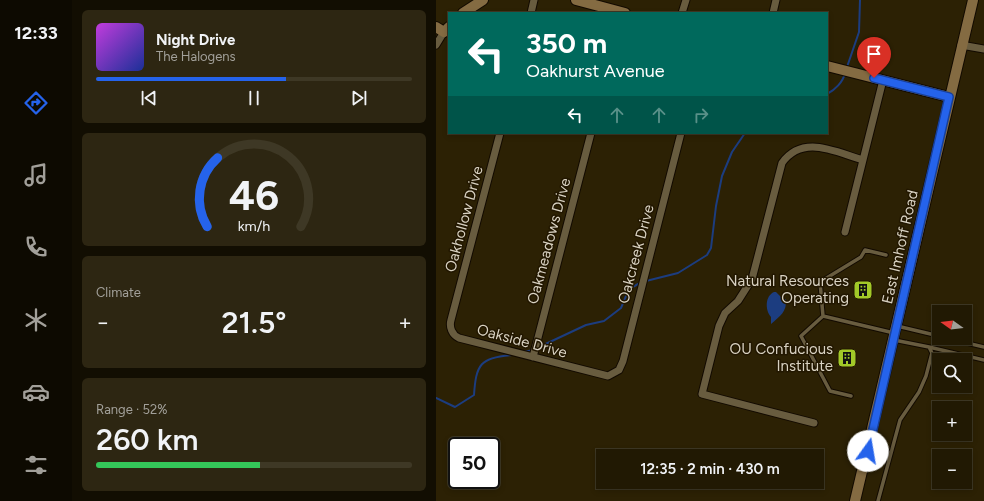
<!DOCTYPE html>
<html lang="en">
<head>
<meta charset="utf-8">
<style>
	body { margin:0; font-family:Figtree,sans-serif; background:#2d2612; color:#f1f3f6; height:100vh; display:flex; flex-direction:column; font-size:15px; white-space:nowrap }
	* { box-sizing:border-box; margin:0 }
	p { font-size:13px; color:#a2a09a }
	.icon { flex:none; width:22px; height:22px; fill:none; stroke:currentColor; stroke-width:2; stroke-linecap:round; stroke-linejoin:round }
	.map { position:relative; flex:1; overflow:hidden }
	.details { display:flex; flex-direction:column; gap:10px; padding:10px; background:#120e02; width:364px }
	.details>* { flex:none }
	.hud { position:absolute; left:12px; top:12px; width:380px; height:122px; border-radius:0px; box-shadow:0 2px 6px #0003,0 0 0 1px #3e3825; background:#00695c; color:#fff; overflow:hidden }
	.needle { width:26px; rotate:284deg }
	.buttons { position:absolute; left:496px; top:305px; display:grid; gap:8px }
	.buttons a { display:grid; place-items:center; width:40px; height:40px; border-radius:0px; background:#211903; box-shadow:0 2px 6px #0003,0 0 0 1px #3e3825; font-size:20px }
	.speed { position:absolute; left:12px; top:437px; display:flex; gap:8px; font-size:20px; font-weight:700; text-align:center }
	.speed>* { display:grid; place-content:center; width:52px; height:52px; border-radius:50%; background:#211903; box-shadow:0 2px 6px #0003,0 0 0 1px #3e3825; line-height:1 }
	.speed .limit { border:2px solid #111; border-radius:6px; background:#fff; color:#111 }
	.pin { position:absolute; display:grid; place-items:center; width:34px; height:34px; color:#fff; margin:-41px -17px; border-radius:50% 50% 50% 0; rotate:-45deg; box-shadow:0 0 4px #0007 }
	.pin .icon { rotate:45deg }
	.me { position:absolute; width:44px; margin:-22px; rotate:13deg; stroke-linejoin:round; filter:drop-shadow(0 0 3px #0008) }
	.turn { display:flex; align-items:center; gap:14px; height:84px; padding:0 12px; font-size:18px }
	.turn .icon { width:52px; height:52px; stroke-width:2.5 }
	.turn b { display:block; font-size:28px; line-height:34px }
	.lanes { display:flex; align-items:center; height:38px; padding:0 12px; background:#0003; justify-content:center; gap:20px; direction:ltr }
	.lanes .off { opacity:.35 }
	.big { font-size:30px; font-weight:600; line-height:1.1 }
	.details .widget { flex:1; display:flex; flex-direction:column; justify-content:center; gap:6px; min-width:0; padding:0 14px; border-radius:6px; background:#2d2612 }
	.details .dial { align-items:center; gap:0 }
	.dial svg { height:104px; overflow:visible; fill:none; stroke:#3e3825; stroke-width:7; stroke-linecap:round; text-anchor:middle }
	.dial text { fill:#f1f3f6; stroke:none }
	.song { display:flex; align-items:center; gap:12px }
	.cover { width:48px; height:48px; border-radius:6px; background:linear-gradient(135deg,hsl(290 70% 55%),hsl(230 70% 35%)) }
	.played { height:4px; border-radius:2px; background:linear-gradient(90deg,#2563eb 60%,#3e3825 60%) }
	.keys { display:flex; justify-content:space-around; direction:ltr }
	.heat { display:flex; justify-content:space-between; align-items:center; font-size:22px; direction:ltr }
	.charge { height:6px; border-radius:3px; background:linear-gradient(90deg,#34c759 52%,#3e3825 0) }
	.trip { position:absolute; left:160px; top:449px; width:228px; height:40px; border-radius:0px; background:#211903; box-shadow:0 2px 6px #0003,0 0 0 1px #3e3825; font-weight:600; line-height:40px; text-align:center }
	main { display:flex; flex:1; min-height:0 }
	.menu { display:flex; flex-direction:column; width:72px; justify-content:space-around; align-items:center; background:#0d0a01; color:#a2a09a }
	.menu .icon { width:28px; height:28px }
	.menu .on { color:#2563eb }
	.menu b { font-size:18px; color:#f1f3f6 }
	.map>svg:first-child { display:block }
	.water { fill:#1c3d80 }
	.lines { fill:none; stroke-linecap:round; stroke-linejoin:round }
	.stream { stroke:#1c3d80; stroke-width:2 }
	.lane-casing { stroke:#120a00; stroke-width:5.5 }
	.street-casing { stroke:#120a00; stroke-width:9 }
	.secondary-casing { stroke:#120a00; stroke-width:12 }
	.lane { stroke:#685c3f; stroke-width:3.5 }
	.street { stroke:#685c3f; stroke-width:7 }
	.secondary { stroke:#846b42; stroke-width:10 }
	.route-casing { stroke:#184099; stroke-width:10 }
	.route { stroke:#2563eb; stroke-width:7 }
	.labels { text-anchor:middle; stroke-width:3; stroke-linejoin:round; paint-order:stroke }
	.street-label { font-size:15px; fill:#d9d2c2; stroke:#221700 }
	.poi-label { font-size:15px; fill:#d9d2c2; stroke:#221700; text-anchor:end }
</style>
</head>
<body>
<main>
<nav class="menu">
<b>12:33</b>
<svg class="icon on" aria-label="directions" viewBox="0 0 24 24"><path d="M12 3l9 9-9 9-9-9zM9 14v-3h6M13 9l2 2-2 2"/></svg>
<svg class="icon" aria-label="music" viewBox="0 0 24 24"><path d="M9 18V5l10-2v13"/><circle cx="6" cy="18" r="3"/><circle cx="16" cy="16" r="3"/></svg>
<svg class="icon" aria-label="phone" viewBox="0 0 24 24"><path d="M5 4h4l2 5-3 2q2 4 5 5l2-3 5 2v4C11 20 4 13 5 4z"/></svg>
<svg class="icon" aria-label="climate" viewBox="0 0 24 24"><path d="M12 3v18M4 7l16 10M4 17L20 7"/></svg>
<svg class="icon" aria-label="car" viewBox="0 0 24 24"><path d="M5 17H2v-5l4-1 3-4h7l3 4 3 1v5h-3M9 17h6M6 11h13"/><circle cx="7" cy="17" r="2"/><circle cx="17" cy="17" r="2"/></svg>
<svg class="icon" aria-label="filters" viewBox="0 0 24 24"><path d="M4 7h16M4 17h16"/><circle cx="9" cy="7" r="2"/><circle cx="15" cy="17" r="2"/></svg>
</nav>
<section class="details">
<div class="widget">
<div class="song"><i class="cover"></i><div><b>Night Drive</b><p>The Halogens</p></div></div>
<div class="played"></div>
<div class="keys"><svg class="icon" aria-label="previous" viewBox="0 0 24 24"><path d="M18 5L8 12l10 7zM5 5v14"/></svg><svg class="icon" aria-label="pause" viewBox="0 0 24 24"><path d="M8 5v14M16 5v14"/></svg><svg class="icon" aria-label="next" viewBox="0 0 24 24"><path d="M6 5l10 7-10 7zM19 5v14"/></svg></div>
</div>
<div class="widget dial"><svg viewBox="0 0 100 80">
<path d="M14 69A42 42 0 1 1 86 69"/>
<path d="M14 69A42 42 0 0 1 22 16" stroke="#2563eb"/>
<text x="50" y="56" font-size="32" font-weight="700">46</text>
<text x="50" y="72" font-size="11">km/h</text>
</svg></div>
<div class="widget"><p>Climate</p>
<div class="heat"><a>−</a><b class="big">21.5°</b><a>+</a></div>
</div>
<div class="widget"><p>Range · 52%</p><b class="big">260 km</b><div class="charge"></div></div>
</section>
<div class="map">
<svg width="548" height="501" viewBox="0 0 548 501">
	<rect width="100%" height="100%" fill="#2c2104"/>
	<path class="water" d="M338 292H340L347 299H350C351 312 344 316 335 324V317C329 310 329 296 338 292Z"/>
	<g class="lines">
		<path class="stream" d="M411 67 423 32 424 0
			M391 94C399 90 407 82 409 73
			M210 281 242 273 271 255 275 248 280 206 286 176 296 152 309 133
			M101 348 150 325 168 321 185 308 193 289 204 283
			M88 352 97 350
			M0 398 19 407 38 395C40 365 44 357 76 355"/>
		<defs>
			<path id="lane" d="M450 255 429 250 425 257 384 282 387 316 458 333
				M387 316 365 336 394 391 415 396
				M461 326 503 336
				M510 338 548 347
				M493 347 548 360
				M442 501 464 420 483 392 490 376 496 353 493 347 458 340"/>
			<path id="street" d="M95 13 98 0
				M246 13 250 0
				M337 13 340 0
				M0 45 8 32
				M525 45 548 49
				M64 133 15 320C13 327 16 335 23 338L172 376 183 370 187 361 245 133
				M409 232 447 80
				M97 357 155 133
				M378 423 266 394 283 326 289 313 302 301 316 279 346 163C367 134 399 152 427 160"/>
			<path id="secondary" d="M140 0 189 13
				M27 13 47 0
				M0 27 8 32 13 27
				M391 66 513 97
				M419 501 537 0"/>
		</defs>
		<use href="#lane" class="lane-casing"/>
		<use href="#street" class="street-casing"/>
		<use href="#secondary" class="secondary-casing"/>
		<use href="#lane" class="lane"/>
		<use href="#street" class="street"/>
		<use href="#secondary" class="secondary"/>
	</g>
	<g class="lines">
		<defs>
			<path id="route" d="M432 451 513 97 438 78"/>
		</defs>
		<use href="#route" class="route-casing"/>
		<use href="#route" class="route"/>
	</g>
	<defs>
		<symbol id="building-square" viewBox="-11 -11 22 22"><rect x="-9" y="-9" width="18" height="18" rx="4" fill="#a2c928" stroke="#221700"/><path d="M-4-6H4V6H1V3H-1V6H-4ZM-2.5-4.3h1.7v1.8h-1.7ZM.8-4.3h1.7v1.8H.8ZM-2.5-1h1.7V.8h-1.7ZM.8-1h1.7V.8H.8Z" fill="#111"/></symbol>
	</defs>
	<g fill-rule="evenodd">
		<use href="#building-square" x="416" y="279" width="22" height="22"/>
		<use href="#building-square" x="400" y="347" width="22" height="22"/>
	</g>
	<g class="labels">
		<g class="street-label">
			<text transform="translate(28 219) rotate(-75)" y="5">Oakhollow Drive</text>
			<text transform="translate(113 241) rotate(-75)" y="5">Oakmeadows Drive</text>
			<text transform="translate(464 247) rotate(-77)" y="5">East Imhoff Road</text>
			<text transform="translate(200 254) rotate(-75)" y="5">Oakcreek Drive</text>
			<text transform="translate(86 341) rotate(15)" y="5">Oakside Drive</text>
		</g>
		<g class="poi-label">
			<text x="413" y="286">Natural Resources<tspan x="413" dy="17">Operating</tspan></text>
			<text x="397" y="354">OU Confucious<tspan x="397" dy="17">Institute</tspan></text>
		</g>
	</g>
</svg>
<div class="buttons">
<a><svg class="needle" viewBox="-14 -14 28 28"><path d="M0-13l5 13h-10z" fill="#e53935"/><path d="M0 13l5-13h-10z" fill="#a2a09a"/></svg></a>
<a><svg class="icon" aria-label="search" viewBox="0 0 24 24"><circle cx="10" cy="10" r="6"/><path d="M15 15l6 6"/></svg></a>
<a>+</a>
<a>−</a>
</div>
<div class="speed"><div class="limit">50</div></div>
<div class="pin" style="left:438px;top:78px;background:#d93025"><svg class="icon" aria-label="arrive" viewBox="0 0 24 24"><path d="M6 21V4h12l-3 4 3 4H6"/></svg></div>
<svg class="me" style="left:432px;top:451px" viewBox="-20 -20 40 40"><circle r="19" fill="#fff"/><path d="M0-13L10 11 0 6-10 11z" fill="#2563eb"/></svg>
<div class="trip">12:35 · 2 min · 430 m</div>
<div class="hud">
<div class="turn"><svg class="icon" aria-label="left" viewBox="0 0 24 24"><path d="M17 20v-9H6M10 6l-5 5 5 5"/></svg><div><b>350 m</b>Oakhurst Avenue</div></div>
<div class="lanes"><svg class="icon" aria-label="left" viewBox="0 0 24 24"><path d="M17 20v-9H6M10 6l-5 5 5 5"/></svg><svg class="icon off" aria-label="ahead" viewBox="0 0 24 24"><path d="M12 20V5M6 11l6-6 6 6"/></svg><svg class="icon off" aria-label="ahead" viewBox="0 0 24 24"><path d="M12 20V5M6 11l6-6 6 6"/></svg><svg class="icon off" aria-label="right" viewBox="0 0 24 24"><path d="M7 20v-9h11M14 6l5 5-5 5"/></svg></div>
</div>
</div>
</main>
</body>
</html>
